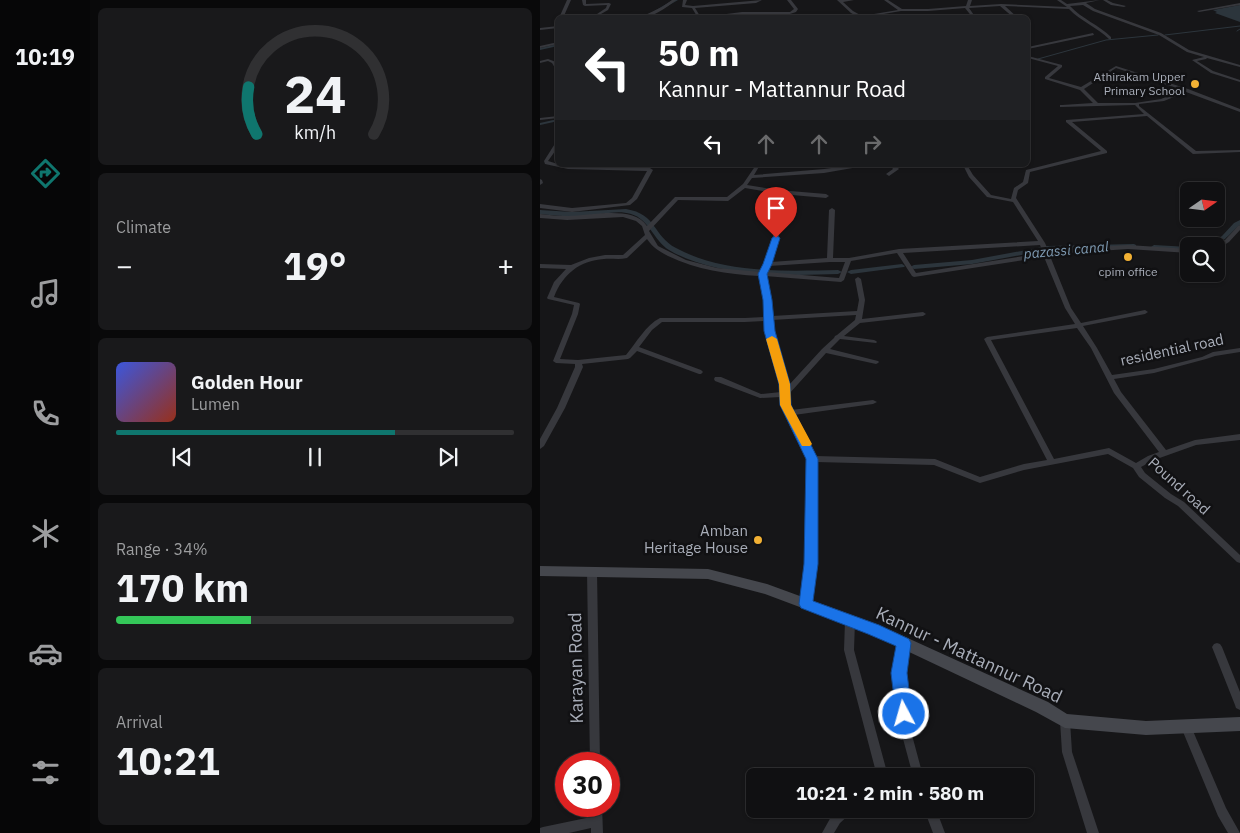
<!DOCTYPE html>
<html lang="en">
<head>
<meta charset="utf-8">
<style>
	body { margin:0; font-family:"IBM Plex Sans",sans-serif; background:#19191b; color:#f1f3f6; height:100vh; display:flex; flex-direction:column; font-size:19px; white-space:nowrap }
	* { box-sizing:border-box; margin:0 }
	p { font-size:16px; color:#9c9d9f }
	.icon { flex:none; width:28px; height:28px; fill:none; stroke:currentColor; stroke-width:2; stroke-linecap:round; stroke-linejoin:round }
	.map { position:relative; flex:1; overflow:hidden }
	.details { display:flex; flex-direction:column; gap:8px; padding:8px; background:#09090a; width:450px }
	.details>* { flex:none }
	.hud { position:absolute; left:15px; top:15px; width:475px; height:152px; border-radius:8px; box-shadow:0 1px 4px #0004,0 0 0 1px #303032; background:#202124; color:#fff; overflow:hidden }
	.needle { width:32px; rotate:76deg }
	.tools { position:absolute; left:640px; top:182px; display:grid; gap:10px }
	.tools a { display:grid; place-items:center; width:45px; height:45px; border-radius:8px; background:#101012; box-shadow:0 1px 4px #0004,0 0 0 1px #303032; font-size:25px }
	.speed { position:absolute; left:15px; top:752px; display:flex; gap:10px; font-size:25px; font-weight:700; text-align:center }
	.speed>* { display:grid; place-content:center; width:65px; height:65px; border-radius:50%; background:#101012; box-shadow:0 1px 4px #0004,0 0 0 1px #303032; line-height:1 }
	.speed .limit { border:8px solid #d22; background:#fff; color:#111 }
	.pin { position:absolute; display:grid; place-items:center; width:42px; height:42px; color:#fff; margin:-51px -21px; border-radius:50% 50% 50% 0; rotate:-45deg; box-shadow:0 0 5px #0007 }
	.pin .icon { rotate:45deg }
	.me { position:absolute; width:55px; margin:-28px; rotate:354deg; stroke-linejoin:round; filter:drop-shadow(0 0 4px #0008) }
	.turn { display:flex; align-items:center; gap:18px; height:105px; padding:0 20px; font-size:22px }
	.turn .icon { width:65px; height:65px; stroke-width:2.5 }
	.turn b { display:block; font-size:35px; line-height:42px }
	.lanes { display:flex; align-items:center; height:48px; padding:0 20px; background:#0003; justify-content:center; gap:25px; direction:ltr }
	.lanes .off { opacity:.35 }
	.big { font-size:38px; font-weight:700; line-height:1.1 }
	.details .card { flex:1; display:flex; flex-direction:column; justify-content:center; gap:8px; min-width:0; padding:0 18px; border-radius:8px; background:#19191b }
	.details .dial { align-items:center; gap:0 }
	.dial svg { height:130px; overflow:visible; fill:none; stroke:#303032; stroke-width:7; stroke-linecap:round; text-anchor:middle }
	.dial text { fill:#f1f3f6; stroke:none }
	.song { display:flex; align-items:center; gap:15px }
	.cover { width:60px; height:60px; border-radius:8px; background:linear-gradient(135deg,hsl(230 70% 55%),hsl(10 70% 35%)) }
	.played { height:5px; border-radius:2px; background:linear-gradient(90deg,#0f766e 70%,#303032 70%) }
	.keys { display:flex; justify-content:space-around; direction:ltr }
	.heat { display:flex; justify-content:space-between; align-items:center; font-size:28px; direction:ltr }
	.charge { height:8px; border-radius:4px; background:linear-gradient(90deg,#34c759 34%,#303032 0) }
	.trip { position:absolute; left:206px; top:768px; width:288px; height:50px; border-radius:8px; background:#101012; box-shadow:0 1px 4px #0004,0 0 0 1px #303032; font-weight:700; line-height:50px; text-align:center }
	main { display:flex; flex:1; min-height:0 }
	.menu { display:flex; flex-direction:column; width:90px; justify-content:space-around; align-items:center; background:#060607; color:#9c9d9f }
	.menu .icon { width:35px; height:35px }
	.menu .on { color:#0f766e }
	.menu b { font-size:22px; color:#f1f3f6 }
	.map>svg:first-child { display:block }
	.water { fill:#2c353c }
	.lines { fill:none; stroke-linecap:round; stroke-linejoin:round }
	.stream-far1 { stroke:#2c353c; stroke-width:1 }
	.stream { stroke:#2c353c; stroke-width:2 }
	.canal { fill:#2c353c; fill-rule:evenodd }
	.minor { fill:#37383d; fill-rule:evenodd }
	.secondary { fill:#45474d; fill-rule:evenodd }
	.route { fill:#1a73e8; stroke:#114b97 }
	.slow { fill:#f59e0b }
	.poi-dot { fill:#f2b134; stroke:#111113; stroke-width:2 }
	.labels { text-anchor:middle; stroke-width:5; stroke-linejoin:round; paint-order:stroke }
	.far-poi-label { font-size:12px; fill:#a8adb8; stroke:#111113; text-anchor:end }
	.far-water-label { font-size:14px; font-style:italic; fill:#7f9bb3; stroke:#111113 }
	.street-label { font-size:15px; fill:#a8adb8; stroke:#111113 }
	.poi-label { font-size:15px; fill:#a8adb8; stroke:#111113; text-anchor:end }
	.near-street-label { font-size:18px; fill:#a8adb8; stroke:#111113 }
</style>
</head>
<body>
<main>
<nav class="menu">
<b>10:19</b>
<svg class="icon on" aria-label="directions" viewBox="0 0 24 24"><path d="M12 3l9 9-9 9-9-9zM9 14v-3h6M13 9l2 2-2 2"/></svg>
<svg class="icon" aria-label="music" viewBox="0 0 24 24"><path d="M9 18V5l10-2v13"/><circle cx="6" cy="18" r="3"/><circle cx="16" cy="16" r="3"/></svg>
<svg class="icon" aria-label="phone" viewBox="0 0 24 24"><path d="M5 4h4l2 5-3 2q2 4 5 5l2-3 5 2v4C11 20 4 13 5 4z"/></svg>
<svg class="icon" aria-label="climate" viewBox="0 0 24 24"><path d="M12 3v18M4 7l16 10M4 17L20 7"/></svg>
<svg class="icon" aria-label="car" viewBox="0 0 24 24"><path d="M5 17H2v-5l4-1 3-4h7l3 4 3 1v5h-3M9 17h6M6 11h13"/><circle cx="7" cy="17" r="2"/><circle cx="17" cy="17" r="2"/></svg>
<svg class="icon" aria-label="filters" viewBox="0 0 24 24"><path d="M4 7h16M4 17h16"/><circle cx="9" cy="7" r="2"/><circle cx="15" cy="17" r="2"/></svg>
</nav>
<section class="details">
<div class="card dial"><svg viewBox="0 0 100 80">
<path d="M14 69A42 42 0 1 1 86 69"/>
<path d="M14 69A42 42 0 0 1 9 40" stroke="#0f766e"/>
<text x="50" y="56" font-size="32" font-weight="700">24</text>
<text x="50" y="72" font-size="11">km/h</text>
</svg></div>
<div class="card"><p>Climate</p>
<div class="heat"><a>−</a><b class="big">19°</b><a>+</a></div>
</div>
<div class="card">
<div class="song"><i class="cover"></i><div><b>Golden Hour</b><p>Lumen</p></div></div>
<div class="played"></div>
<div class="keys"><svg class="icon" aria-label="previous" viewBox="0 0 24 24"><path d="M18 5L8 12l10 7zM5 5v14"/></svg><svg class="icon" aria-label="pause" viewBox="0 0 24 24"><path d="M8 5v14M16 5v14"/></svg><svg class="icon" aria-label="next" viewBox="0 0 24 24"><path d="M6 5l10 7-10 7zM19 5v14"/></svg></div>
</div>
<div class="card"><p>Range · 34%</p><b class="big">170 km</b><div class="charge"></div></div>
<div class="card"><p>Arrival</p><b class="big">10:21</b></div>
</section>
<div class="map">
<svg width="700" height="833" viewBox="0 0 700 833">
	<rect width="100%" height="100%" fill="#161618"/>
	<path class="water" d="M700 5V22L675 13 677 12 673 10Z"/>
	<g class="lines">
		<path class="stream-far1" d="M697 31 700 29
			M625 35 700 26
			M498 59 566 40 618 35
			M488 62 490 61"/>
		<path class="stream" d="M0 124 18 120"/>
		<path class="canal" d="M133 0H138L114 14 111 13Z
			M18 44V46L0 50V48Z
			M86 209C117 214 113 236 136 248 184 274 245 271 298 270L302 272 298 274C247 276 174 277 129 250 114 241 109 219 91 214 78 210 63 214 50 216 33 217 17 216 0 214V210L32 212Z
			M700 220V225C689 233 683 246 668 246L682 236 694 223Z
			M594 244 596 245V247L508 250 432 264 374 269 370 267 374 265 432 260 508 246Z
			M614 245 649 247V251L612 248 611 247Z
			M362 264 365 266 364 267 311 274 307 272 311 270Z"/>
		<path class="minor" d="M27 0H31L23 18H19Z
			M42 0H46V4L69 3 71 4 68 10 61 14 63 17 59 18 60 16 57 14 66 8 67 5 45 6 43 5Z
			M132 0H136C126 8 112 18 99 18L122 7Z
			M143 0H147L145 5 153 6 222 0 216 3 155 8 160 16 163 17 202 12H250L254 9 247 0H251L258 9 256 12 250 14H202L170 18H158L152 8 142 7Z
			M297 0H314L303 2 313 11 322 16 358 10 344 0H348L362 9H388L426 6 428 0H432L430 6 461 4 527 7 517 0H521L527 4 560 0 546 3 555 9 621 33 649 50 700 65V67L667 58 666 59 657 61 673 71 700 80V82L671 73 652 60 664 57 647 52 619 35 553 11 543 5 530 6C542 19 559 25 571 37V39H569C557 27 540 21 529 9L465 6 478 18H474L460 6 429 8 436 18H433L425 8 388 11H361L320 18 311 13Z
			M563 0H567L573 3 586 6 584 7 571 5Z
			M700 3V5L659 12 657 11Z
			M18 26V28L0 30V28Z
			M553 33 554 35 488 49V47Z
			M18 42V44L0 48V46Z
			M488 56 522 65V67L509 78 541 87 576 66 648 89 700 109V112L646 92 624 101 599 104V106L656 151 700 150V152L653 154 607 116 532 122 567 151V153L490 172 488 183 478 190 476 198 505 243 509 252 529 249 588 245 649 249V253L588 249 529 253 510 256 531 308 541 323 605 310 608 312 605 314 543 326 557 348 572 375 614 369 662 357 673 352 700 348V352L675 356 666 359 614 373 574 379 581 392 626 450 655 440 700 434V440L656 445 614 460 601 467 605 473 631 494 644 502 700 555V563L697 562 638 506 625 498 599 477 593 468 568 454 484 470 440 483 394 465 276 462 275 563 271 604 269 607 266 608 263 607 261 604 267 563 268 459 241 405V397L220 398 175 381 174 379 175 377H181L221 394 241 392V384L227 331 226 321 205 322H122L112 330 99 347 161 370 163 372 161 374H159L97 351 90 358 88 359 42 364 43 367 25 408 4 446 0 449V439L17 408 35 367V364L16 363 13 361 32 314 34 305 8 299 7 298 14 282 26 269 0 268V264L31 265 49 258 65 255H83L105 235 102 226 96 221 83 217 27 220 0 218V214C9 215 19 216 28 216 50 216 93 205 107 226L135 197H187L203 184 216 165H220L214 175 284 169 314 165H326L324 166 284 173 212 178 207 185 238 190 286 194 289 196 286 198 241 194C243 218 240 240 231 262L287 258 289 210 292 208 295 210 293 258H309L359 249 498 241 473 202 447 197 429 177 423 165H427L433 175 451 195 471 199 474 188 483 182 486 170 561 151 526 122V120L604 114 595 105 520 107V105H522L553 103 540 90 505 79V77L518 66 488 58ZM576 68 642 90 621 99 595 103H558L544 89ZM205 188 235 193C238 221 233 247 220 272L177 268 146 260 118 246 109 231 138 200 188 201ZM107 239C113 248 119 251 128 256 157 270 187 274 219 276L224 300 225 317 205 318H120C106 325 96 343 86 355L38 360 20 359 38 314 40 304 39 303 14 297C23 274 39 261 64 259 71 258 79 260 87 258ZM500 245 503 253 376 273 363 253ZM357 253 372 276 374 277 504 257 525 308 535 324 447 337 444 339 507 460 484 464 440 477 395 459 275 456 254 415 333 404 337 402 333 400 251 410 249 405V394L286 353 336 364 338 363 339 362 338 361 290 349 300 339 336 343 337 342 336 341 334 340 304 336 320 323 383 316 386 314 383 312 322 319 325 300 321 279 318 277 315 279 319 300 317 311 232 316 225 276 301 282 304 280 311 261ZM290 262H305L299 278 226 272 229 266ZM316 315 315 320 297 335 295 336 294 338 282 349 249 385 233 331 232 320ZM537 328 551 348 574 393 619 452 608 456 596 463 569 448 514 459 451 340Z
			M8 59 16 62 18 66V73L12 63 8 61 0 63V61Z
			M18 116V118L0 120V118Z
			M16 142H18V147L8 161 18 164V165L110 168 113 170 97 199 90 205 32 212 0 208V204L32 208 86 203 92 198 107 171 28 169 5 164 4 161Z
			M350 165H355L359 169 349 176 346 174 353 169Z
			M0 179 2 180 3 183 0 185Z
			M700 225V230L689 242 676 250V246H675L685 240 698 226Z
			M52 567 55 569 57 571 60 764H50L47 571 49 569Z
			M310 617 313 618 315 621 314 650 348 776H337L304 650 305 621 307 618Z
			M364 639 367 640 369 643 364 673 372 735 383 776H373L362 735 354 673 359 643 361 640Z
			M677 643 680 644 682 647 700 692V710L696 708 695 705 672 647 674 644Z
			M525 716 529 718 530 721 532 752 559 833H547L522 752 520 721 521 718Z
			M646 722 650 724 686 808 700 833H688L678 816 641 727 642 724Z
			M50 806H62L63 833H51V828L29 833H0V828L3 827 51 817Z
			M299 809H313L311 813 300 823 294 833H282L292 815Z
			M384 809H396L405 833H393Z"/>
		<path class="secondary" d="M0 566 168 569 227 584 339 625 508 702 527 714 606 721 700 717V731L606 735 525 728 496 712 329 633 225 594 168 579 0 576Z"/>
	</g>
	<path class="route" d="M236 235 240 238 232 264 227 274 232 300 235 331 250 384 251 405 278 459V564L273 601 339 625 369 639 371 643 367 673 372 714 370 719 364 721 359 719 356 714 351 673 356 646 328 634 261 608 259 604 264 564 266 459 240 405 239 384 224 331 223 300 218 274 223 264 232 238Z"/>
	<path class="slow" d="M232 336 237 339 250 384 251 405 272 444 270 446H262L240 405 239 384 226 339Z"/>
	<g class="poi-dot">
		<circle cx="655" cy="84" r="5"/>
		<circle cx="588" cy="257" r="5"/>
		<circle cx="218" cy="540" r="5"/>
	</g>
	<g class="labels">
		<g class="far-poi-label">
			<text x="645" y="81">Athirakam Upper<tspan x="645" dy="14">Primary School</tspan></text>
			<text x="588" y="276" text-anchor="middle">cpim office</text>
		</g>
		<g class="far-water-label">
			<text transform="translate(526 250) rotate(-5)" y="5">pazassi canal</text>
		</g>
		<g class="street-label">
			<text transform="translate(632 350) rotate(-12)" y="5">residential road</text>
			<text transform="translate(639 486) rotate(42)" y="5">Pound road</text>
		</g>
		<g class="poi-label">
			<text x="208" y="536">Amban<tspan x="208" dy="17">Heritage House</tspan></text>
		</g>
		<g class="near-street-label">
			<text transform="translate(429 655) rotate(25)" y="6">Kannur - Mattannur Road</text>
			<text transform="translate(36 668) rotate(-91)" y="6">Karayan Road</text>
		</g>
	</g>
</svg>
<div class="tools">
<a><svg class="needle" viewBox="-14 -14 28 28"><path d="M0-13l5 13h-10z" fill="#e53935"/><path d="M0 13l5-13h-10z" fill="#9c9d9f"/></svg></a>
<a><svg class="icon" aria-label="search" viewBox="0 0 24 24"><circle cx="10" cy="10" r="6"/><path d="M15 15l6 6"/></svg></a>
</div>
<div class="speed"><div class="limit">30</div></div>
<div class="pin" style="left:236px;top:238px;background:#d93025"><svg class="icon" aria-label="arrive" viewBox="0 0 24 24"><path d="M6 21V4h12l-3 4 3 4H6"/></svg></div>
<svg class="me" style="left:364px;top:714px" viewBox="-20 -20 40 40"><circle r="17" fill="#1a73e8" stroke="#fff" stroke-width="3"/><path d="M0-11L8 9 0 5-8 9z" fill="#fff"/></svg>
<div class="trip">10:21 · 2 min · 580 m</div>
<div class="hud">
<div class="turn"><svg class="icon" aria-label="left" viewBox="0 0 24 24"><path d="M17 20v-9H6M10 6l-5 5 5 5"/></svg><div><b>50 m</b>Kannur - Mattannur Road</div></div>
<div class="lanes"><svg class="icon" aria-label="left" viewBox="0 0 24 24"><path d="M17 20v-9H6M10 6l-5 5 5 5"/></svg><svg class="icon off" aria-label="ahead" viewBox="0 0 24 24"><path d="M12 20V5M6 11l6-6 6 6"/></svg><svg class="icon off" aria-label="ahead" viewBox="0 0 24 24"><path d="M12 20V5M6 11l6-6 6 6"/></svg><svg class="icon off" aria-label="right" viewBox="0 0 24 24"><path d="M7 20v-9h11M14 6l5 5-5 5"/></svg></div>
</div>
</div>
</main>
</body>
</html>
